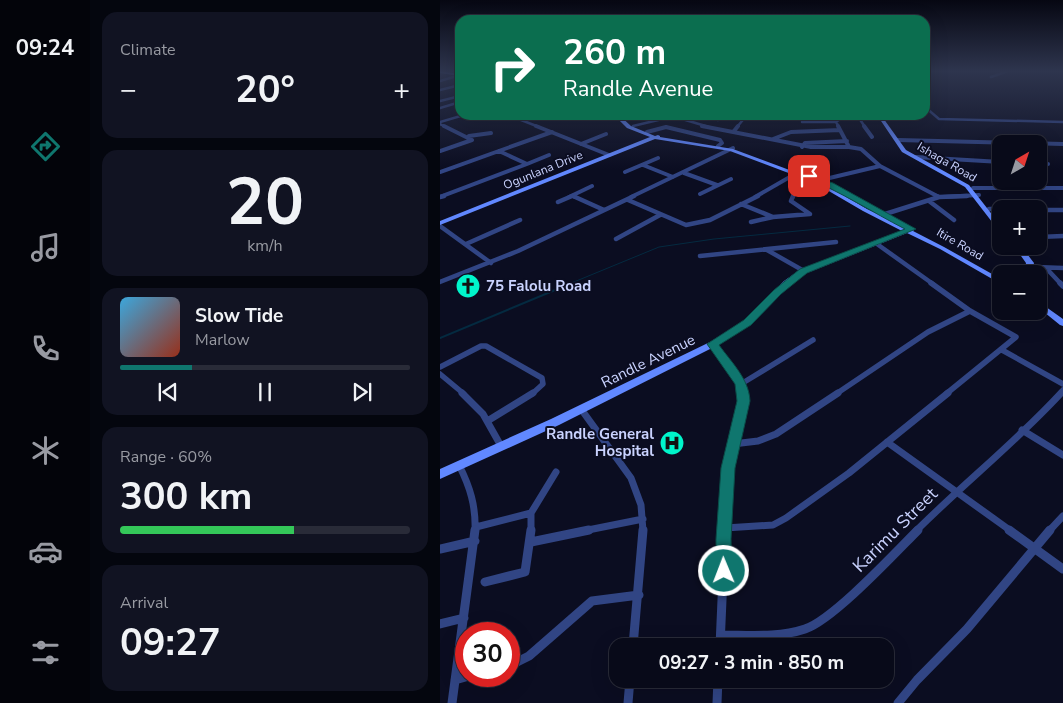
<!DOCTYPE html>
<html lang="en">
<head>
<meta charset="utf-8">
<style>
	body { margin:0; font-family:"Nunito Sans",sans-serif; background:#111322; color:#f1f3f6; height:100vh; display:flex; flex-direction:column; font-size:19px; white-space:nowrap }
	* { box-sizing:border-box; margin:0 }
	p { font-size:16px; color:#989aa2 }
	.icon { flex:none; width:28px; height:28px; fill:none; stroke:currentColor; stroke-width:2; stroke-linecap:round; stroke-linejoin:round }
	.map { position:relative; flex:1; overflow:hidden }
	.drawer { display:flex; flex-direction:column; gap:12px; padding:12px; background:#04060e; width:350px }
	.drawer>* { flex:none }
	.top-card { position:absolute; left:15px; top:15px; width:475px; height:105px; border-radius:15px; box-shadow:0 5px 20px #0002,0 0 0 1px #292b38; background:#0b6e4f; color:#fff; overflow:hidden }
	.needle { width:32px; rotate:39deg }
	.fabs { position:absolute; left:552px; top:135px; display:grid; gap:10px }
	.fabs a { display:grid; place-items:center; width:55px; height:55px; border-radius:10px; background:#080a19; box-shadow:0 5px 20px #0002,0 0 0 1px #292b38; font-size:25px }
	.speed { position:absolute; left:15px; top:622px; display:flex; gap:10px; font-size:25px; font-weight:700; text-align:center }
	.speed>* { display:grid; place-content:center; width:65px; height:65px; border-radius:50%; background:#080a19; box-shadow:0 5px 20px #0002,0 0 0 1px #292b38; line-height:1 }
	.speed .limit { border:8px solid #d22; background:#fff; color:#111 }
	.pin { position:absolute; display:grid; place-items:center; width:42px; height:42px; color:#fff; margin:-21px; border-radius:10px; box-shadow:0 2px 8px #0006 }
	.me { position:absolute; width:55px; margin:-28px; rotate:359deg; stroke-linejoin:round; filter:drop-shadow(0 0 4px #0008) }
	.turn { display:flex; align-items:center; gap:18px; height:105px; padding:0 25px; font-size:22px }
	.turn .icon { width:65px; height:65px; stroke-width:2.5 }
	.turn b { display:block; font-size:35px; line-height:42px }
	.big { font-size:38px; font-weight:700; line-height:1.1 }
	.drawer .tile { flex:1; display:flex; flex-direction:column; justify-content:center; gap:8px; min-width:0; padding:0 18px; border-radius:15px; background:#111322 }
	.drawer .dial { align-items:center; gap:0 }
	.dial b { font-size:65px; line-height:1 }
	.song { display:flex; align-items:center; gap:15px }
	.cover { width:60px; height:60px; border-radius:8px; background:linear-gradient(135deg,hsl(200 70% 55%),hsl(10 70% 35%)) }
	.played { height:5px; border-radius:2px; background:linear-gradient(90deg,#0f766e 25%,#292b38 25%) }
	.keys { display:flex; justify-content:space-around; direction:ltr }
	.heat { display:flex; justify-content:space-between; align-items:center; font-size:28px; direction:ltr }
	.charge { height:8px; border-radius:4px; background:linear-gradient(90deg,#34c759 60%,#292b38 0) }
	.trip { position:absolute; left:169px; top:638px; width:285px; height:50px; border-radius:15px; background:#080a19; box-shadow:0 5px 20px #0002,0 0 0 1px #292b38; font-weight:700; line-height:50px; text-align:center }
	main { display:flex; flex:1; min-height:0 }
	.tab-bar { display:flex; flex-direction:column; width:90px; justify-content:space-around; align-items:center; background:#03040a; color:#989aa2 }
	.tab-bar .icon { width:35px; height:35px }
	.tab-bar .current { color:#0f766e }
	.tab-bar b { font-size:22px; color:#f1f3f6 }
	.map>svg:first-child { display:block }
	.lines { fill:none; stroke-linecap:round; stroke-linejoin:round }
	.stream-far1 { stroke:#042a40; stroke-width:1 }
	.stream { stroke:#042a40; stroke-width:2 }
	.street-far5 { stroke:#314584; stroke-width:2.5 }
	.street-far4 { stroke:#314584; stroke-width:4 }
	.street-far3 { stroke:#314584; stroke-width:4.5 }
	.street-far2 { stroke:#314584; stroke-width:5.5 }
	.street-far1 { stroke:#314584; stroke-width:7 }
	.street { stroke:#314584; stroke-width:9 }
	.secondary { fill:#6188ff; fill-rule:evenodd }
	.route { fill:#0f766e; stroke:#0a4d48 }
	.labels { text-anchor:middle; stroke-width:4; stroke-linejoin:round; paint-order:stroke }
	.far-street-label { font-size:12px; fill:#cad3ff; stroke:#0b0d21 }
	.poi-label { font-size:15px; font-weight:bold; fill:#cad3ff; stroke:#0b0d21; text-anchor:start }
	.street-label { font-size:15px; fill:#cad3ff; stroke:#0b0d21 }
	.near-street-label { font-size:18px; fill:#cad3ff; stroke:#0b0d21 }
</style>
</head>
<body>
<main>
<nav class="tab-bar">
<b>09:24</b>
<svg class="icon current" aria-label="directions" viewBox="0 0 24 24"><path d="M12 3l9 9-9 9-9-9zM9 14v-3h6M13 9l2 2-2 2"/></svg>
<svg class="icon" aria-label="music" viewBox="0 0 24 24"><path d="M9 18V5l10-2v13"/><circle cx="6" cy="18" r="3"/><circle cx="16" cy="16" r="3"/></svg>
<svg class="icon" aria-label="phone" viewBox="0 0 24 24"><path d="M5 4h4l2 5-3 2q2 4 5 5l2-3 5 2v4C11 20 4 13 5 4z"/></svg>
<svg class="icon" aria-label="climate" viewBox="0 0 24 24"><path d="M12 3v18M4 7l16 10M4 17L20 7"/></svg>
<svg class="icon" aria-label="car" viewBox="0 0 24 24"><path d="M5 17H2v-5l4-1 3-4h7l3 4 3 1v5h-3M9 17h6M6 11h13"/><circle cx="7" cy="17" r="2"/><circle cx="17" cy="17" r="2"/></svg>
<svg class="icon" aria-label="filters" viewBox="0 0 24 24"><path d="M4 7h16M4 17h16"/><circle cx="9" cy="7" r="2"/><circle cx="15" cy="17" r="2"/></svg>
</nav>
<section class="drawer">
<div class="tile"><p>Climate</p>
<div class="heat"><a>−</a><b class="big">20°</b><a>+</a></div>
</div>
<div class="tile dial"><b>20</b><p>km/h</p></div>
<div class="tile">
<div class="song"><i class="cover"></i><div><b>Slow Tide</b><p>Marlow</p></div></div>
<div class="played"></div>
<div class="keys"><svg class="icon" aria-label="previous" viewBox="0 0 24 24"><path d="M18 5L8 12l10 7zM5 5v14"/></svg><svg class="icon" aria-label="pause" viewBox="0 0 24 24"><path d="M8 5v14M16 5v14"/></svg><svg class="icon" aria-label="next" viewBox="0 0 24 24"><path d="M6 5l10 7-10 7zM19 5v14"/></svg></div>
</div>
<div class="tile"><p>Range · 60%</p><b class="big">300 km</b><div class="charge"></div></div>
<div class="tile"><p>Arrival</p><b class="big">09:27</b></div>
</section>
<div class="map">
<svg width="623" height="703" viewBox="0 0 623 703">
	<rect width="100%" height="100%" fill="#0b0d21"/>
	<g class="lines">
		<path class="stream-far1" d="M129 284 219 247 274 239 410 226"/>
		<path class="stream" d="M0 338 132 283"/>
		<path class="street-far5" d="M551 77 568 71
			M0 81 20 75
			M0 90 20 85
			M0 101 20 96
			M485 107 499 119 623 122
			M0 108 20 102
			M68 115 99 127
			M277 115 273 118 278 120
			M232 116 269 127
			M419 118 425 127
			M0 122 24 115
			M362 122H396
			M0 124 6 127
			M193 126 235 116
			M297 127 307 115
			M399 127 396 122 400 119 444 117"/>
		<path class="street-far4" d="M96 126 169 155
			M262 126 371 147H409
			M398 126 409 147 421 149 440 166 499 197
			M424 126 432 137
			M294 131 298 126
			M207 132 226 127 280 140 282 143 278 146
			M29 136 51 133
			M333 139 351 132 400 130
			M458 140 623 144
			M141 144 166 134
			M362 147 365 143 407 141
			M0 151 32 140 4 126
			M59 151 87 164 109 155
			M476 157 561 162
			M599 164H608
			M203 165 233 177
			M0 172 112 132
			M185 172 218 158
			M244 173 277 185
			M381 180 440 166
			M533 188H623
			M260 194 291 179
			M133 196 135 197
			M0 197 87 164
			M129 197 152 186
			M191 197 293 148
			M315 197 355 174
			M353 197 354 194
			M502 197 539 195"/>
		<path class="street-far3" d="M133 196 164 210
			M496 196 499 197
			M0 197 4 196
			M188 200 246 225 270 220 318 196
			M489 201 514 220
			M118 202 132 196
			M301 204 333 217 370 214 351 201 353 196
			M549 209H561
			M599 210H623
			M442 215 499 197 527 196
			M311 222 333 217
			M0 226 51 263
			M599 237 623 236
			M176 239 220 215
			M26 244 80 220
			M437 244 493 284
			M327 250 364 271
			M260 256 396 242
			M596 267 623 268
			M607 269 621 284
			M0 282 78 251 194 196"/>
		<path class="street-far2" d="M491 283 530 311 576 337 506 394
			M620 283 623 286
			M273 344 293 371 302 394
			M562 350 623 384
			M0 367 41 346H46L102 378 103 384 92 394
			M0 374 24 394
			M301 384 373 340
			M396 394 488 332 530 311
			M620 394 623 390"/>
		<path class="street-far1" d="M22 393 43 414 61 446
			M141 409 191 478 201 505 203 531
			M49 420 93 393
			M582 430 623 455
			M447 442 571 531
			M293 444 318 441 336 434 398 393
			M19 465C30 487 36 506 35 531
			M91 513V531
			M36 527 91 513 116 472
			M285 528 333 525 346 518 409 473 508 393
			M143 531 203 519
			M285 531 288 468 303 401 302 393
			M476 531C523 484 576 442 621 393
			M609 531 623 516"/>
		<path class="street" d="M569 530 623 569
			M91 542 149 530
			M0 549 35 541
			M45 582 85 572 91 530
			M0 624 24 618
			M281 635C309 635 338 638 365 629 393 620 455 553 478 530
			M193 646 203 530
			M280 646 285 530
			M69 666 89 656 152 601 199 595
			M15 680 29 676
			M12 703 35 530
			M188 703 190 679
			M277 703 278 679
			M458 703 477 680 527 629 610 530"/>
		<path class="secondary" d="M0 71 20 74V76L0 73Z
			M174 115H179L191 126 215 136 218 135 220 136V137L293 149 379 181 427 209 468 228H474L475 229 473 231 504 247 561 279V284L500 249 467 233 367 273 350 285 310 325 276 346 119 425 0 479V469L111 419 270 342 304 321 344 281 361 269 462 231 423 211 375 183 290 151 215 139 0 225V221L210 137 187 128Z
			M437 115H441L466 150 529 185 561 226V232L559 231 525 187 462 152Z
			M574 246H581L594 263 592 271 589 274H580L585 270 586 263Z
			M599 302 623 319V326L620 325 599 308Z"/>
	</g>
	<linearGradient id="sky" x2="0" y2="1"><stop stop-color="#060712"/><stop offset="0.42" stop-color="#2e354e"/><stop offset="1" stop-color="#2e354e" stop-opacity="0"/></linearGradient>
	<rect width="623" height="169" fill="url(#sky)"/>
	<path class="route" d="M367 175 393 183 476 229 367 273 341 294 311 325 279 345C292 363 309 379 310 401L295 468 291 539 292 571 290 577 284 579 278 577 276 571V539L281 468 297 401 295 384 267 344 304 320 334 290 360 269 465 229C432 212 401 192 367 178Z"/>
	<defs>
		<symbol id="church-disc" viewBox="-11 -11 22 22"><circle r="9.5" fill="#00f5cb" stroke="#0b0d21"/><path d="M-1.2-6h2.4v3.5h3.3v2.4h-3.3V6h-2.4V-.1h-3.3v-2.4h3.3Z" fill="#111"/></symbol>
		<symbol id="hospital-disc" viewBox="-11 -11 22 22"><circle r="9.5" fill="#00f5cb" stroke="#0b0d21"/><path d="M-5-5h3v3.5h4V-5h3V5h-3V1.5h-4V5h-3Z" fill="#111"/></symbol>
	</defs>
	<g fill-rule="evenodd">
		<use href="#church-disc" x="14" y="272" width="28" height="28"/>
		<use href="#hospital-disc" x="218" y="429" width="28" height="28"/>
	</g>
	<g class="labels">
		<g class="far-street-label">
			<text transform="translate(507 162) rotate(30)" y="4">Ishaga Road</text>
			<text transform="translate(103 170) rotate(-22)" y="4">Ogunlana Drive</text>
			<text transform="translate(520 244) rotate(30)" y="4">Itire Road</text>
		</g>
		<g class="poi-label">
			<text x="46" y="291">75 Falolu Road</text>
			<text x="214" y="439" text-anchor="end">Randle General<tspan x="214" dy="17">Hospital</tspan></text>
		</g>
		<g class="street-label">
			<text transform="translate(208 361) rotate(-26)" y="5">Randle Avenue</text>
		</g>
		<g class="near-street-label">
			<text transform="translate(455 530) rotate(-45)" y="6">Karimu Street</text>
		</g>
	</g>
</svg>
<div class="fabs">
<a><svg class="needle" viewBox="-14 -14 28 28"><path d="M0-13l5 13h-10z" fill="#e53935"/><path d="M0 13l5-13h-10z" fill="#989aa2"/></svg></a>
<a>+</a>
<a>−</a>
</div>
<div class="speed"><div class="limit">30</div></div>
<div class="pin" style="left:369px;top:176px;background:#d93025"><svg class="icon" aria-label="arrive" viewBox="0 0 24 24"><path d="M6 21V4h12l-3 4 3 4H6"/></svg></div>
<svg class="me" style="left:284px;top:571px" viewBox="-20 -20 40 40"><circle r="17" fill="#0f766e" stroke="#fff" stroke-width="3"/><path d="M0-11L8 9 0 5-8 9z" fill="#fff"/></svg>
<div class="trip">09:27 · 3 min · 850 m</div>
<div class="top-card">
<div class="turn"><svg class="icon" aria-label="right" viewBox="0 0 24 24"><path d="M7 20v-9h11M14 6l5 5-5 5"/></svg><div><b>260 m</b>Randle Avenue</div></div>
</div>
</div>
</main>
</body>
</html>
